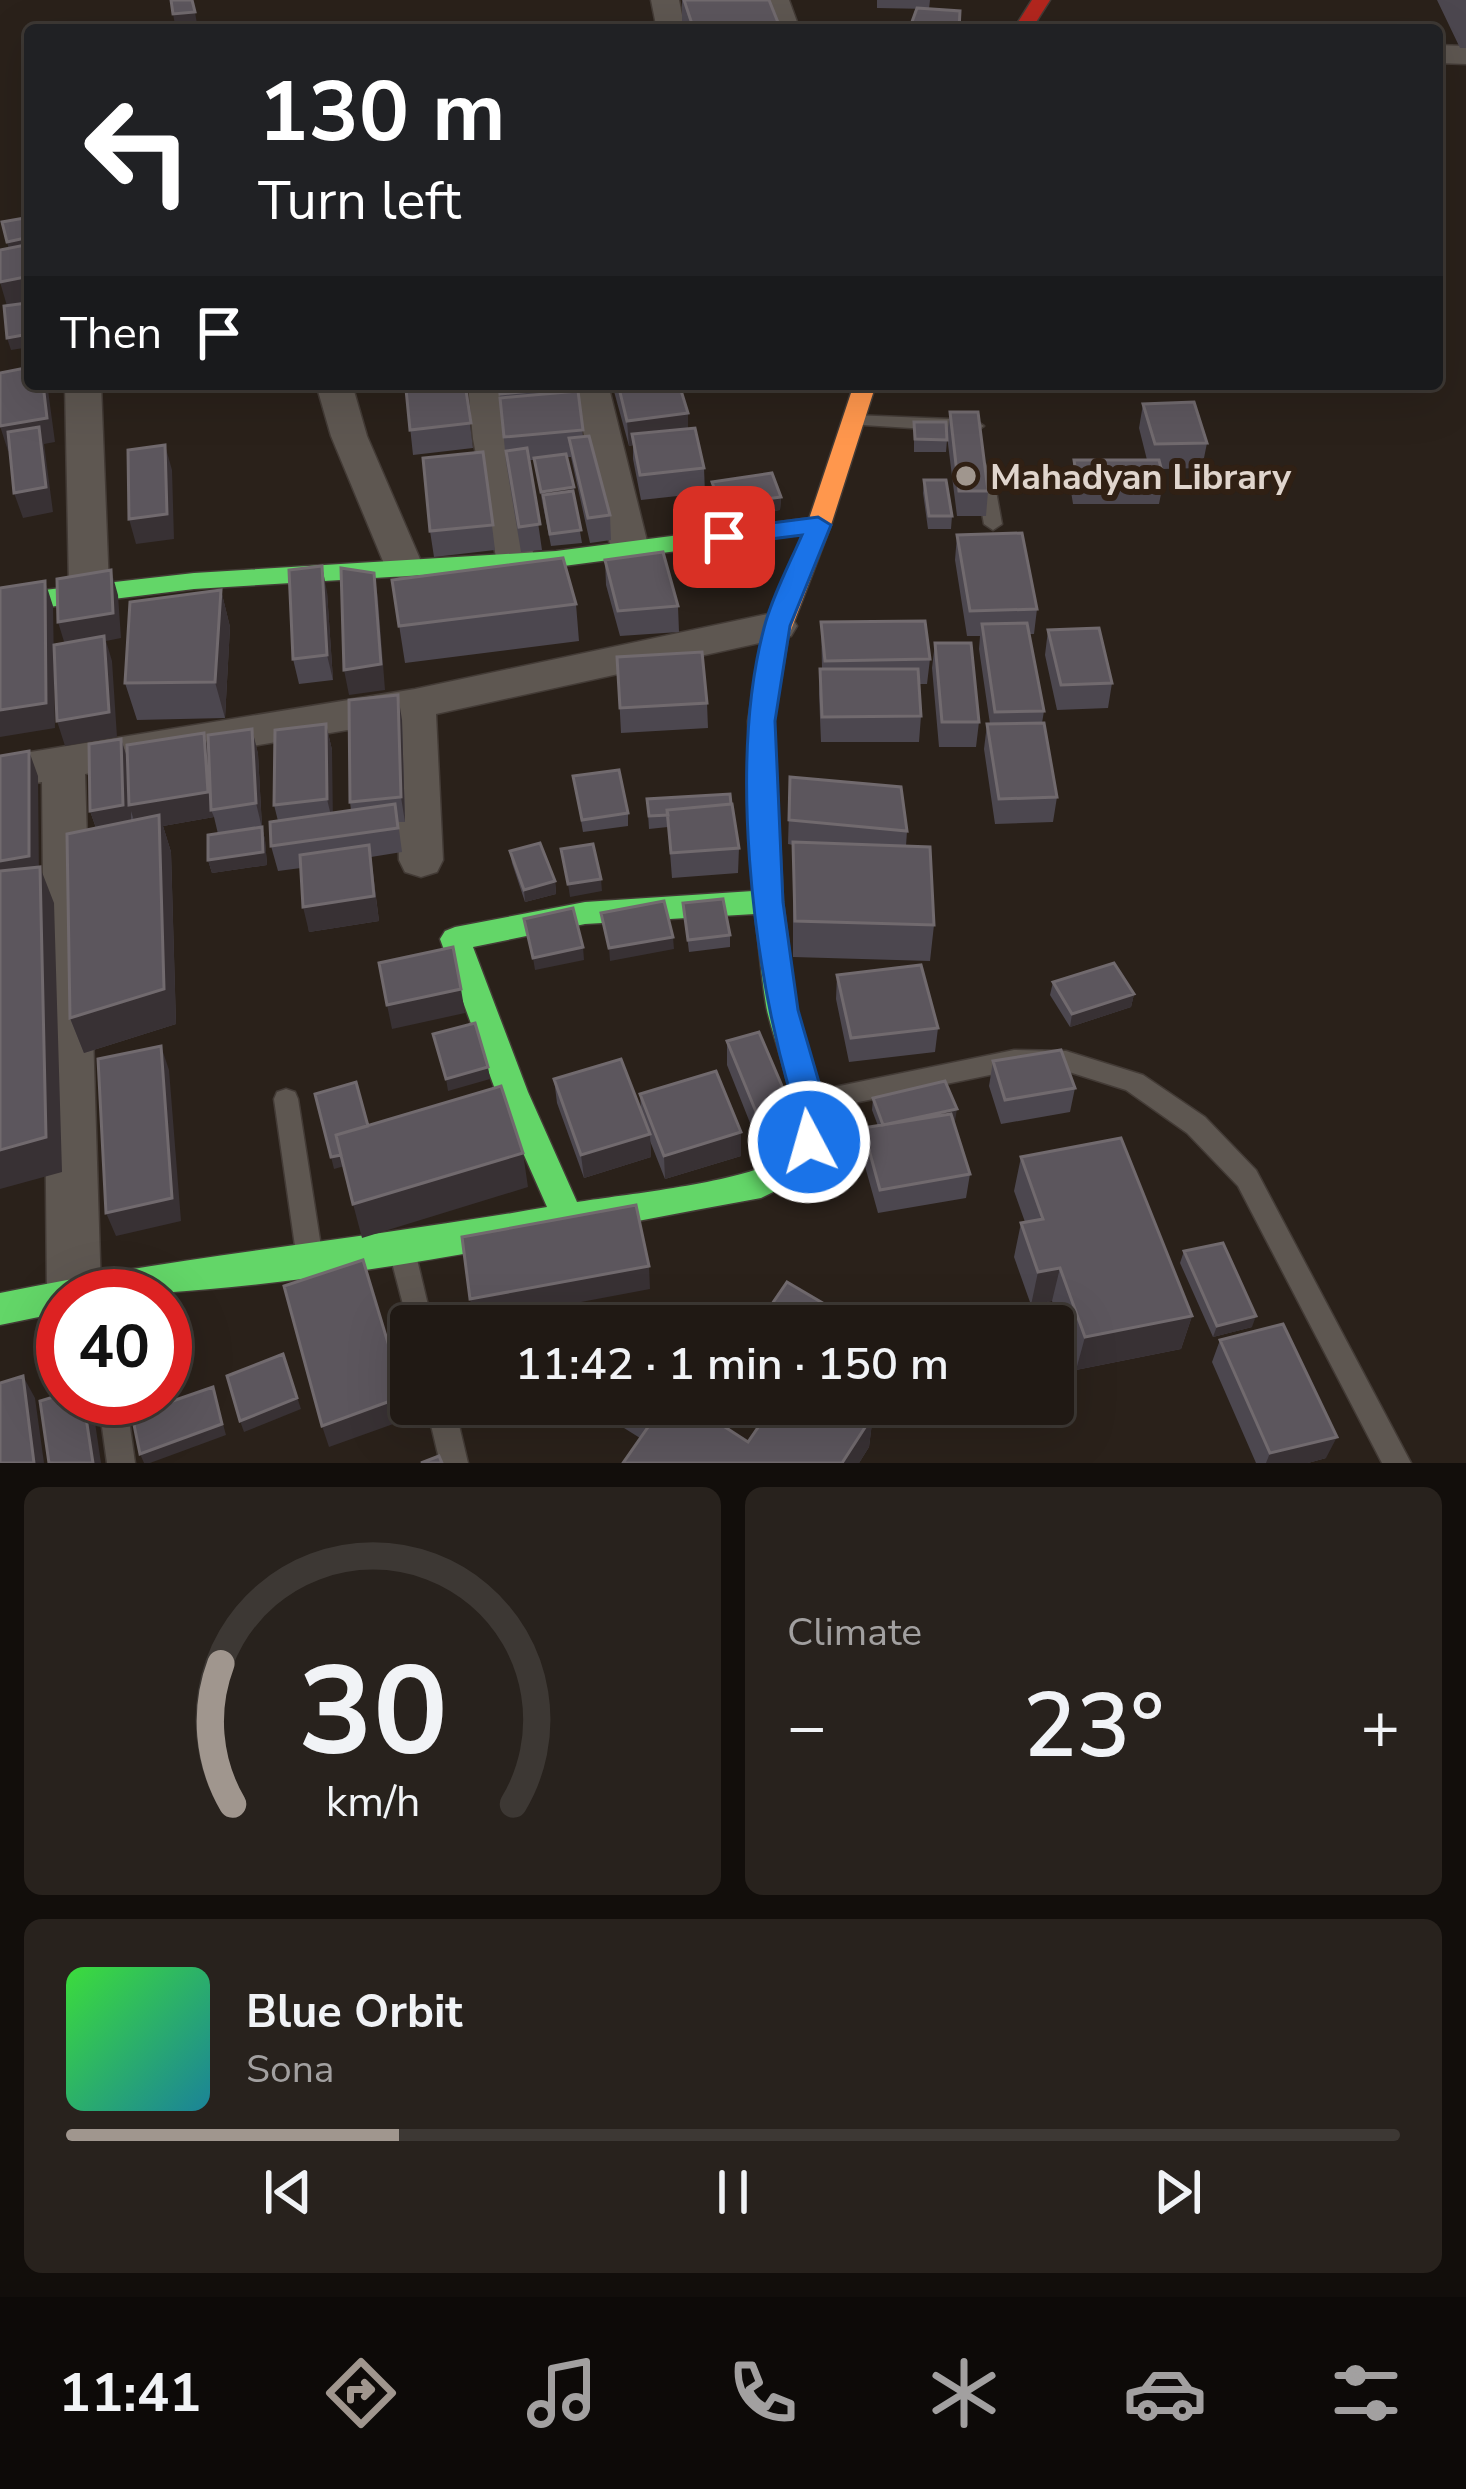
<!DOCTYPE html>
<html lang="en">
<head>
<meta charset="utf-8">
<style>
	body { margin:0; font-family:"Nunito Sans",sans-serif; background:#28221d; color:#f1f3f6; height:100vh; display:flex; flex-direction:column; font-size:45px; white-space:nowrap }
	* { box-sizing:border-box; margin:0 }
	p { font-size:39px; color:#a2a0a0 }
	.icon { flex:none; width:66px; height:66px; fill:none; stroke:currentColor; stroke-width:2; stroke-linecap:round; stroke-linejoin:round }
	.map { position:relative; height:1463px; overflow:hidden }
	.drawer { display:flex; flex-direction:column; gap:24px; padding:24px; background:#120e0b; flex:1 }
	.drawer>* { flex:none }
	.banner { position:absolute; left:24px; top:24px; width:1419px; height:366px; border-radius:12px; box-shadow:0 12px 48px #0002,0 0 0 3px #3d3834; background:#202124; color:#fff; overflow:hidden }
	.speed { position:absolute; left:36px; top:1269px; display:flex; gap:24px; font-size:60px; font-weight:700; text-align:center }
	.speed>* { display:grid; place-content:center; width:156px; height:156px; border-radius:50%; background:#201914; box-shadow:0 12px 48px #0002,0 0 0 3px #3d3834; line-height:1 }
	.speed .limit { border:18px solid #d22; background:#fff; color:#111 }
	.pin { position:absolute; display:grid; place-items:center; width:102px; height:102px; color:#fff; margin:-51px; border-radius:24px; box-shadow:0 6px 18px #0006 }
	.me { position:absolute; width:132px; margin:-66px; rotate:354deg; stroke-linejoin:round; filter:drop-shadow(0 0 9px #0008) }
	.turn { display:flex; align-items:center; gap:42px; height:252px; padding:0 36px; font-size:54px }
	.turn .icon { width:156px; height:156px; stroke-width:2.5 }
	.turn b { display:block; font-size:84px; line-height:102px }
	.then { display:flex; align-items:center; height:114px; padding:0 36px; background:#0003; gap:24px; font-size:45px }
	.big { font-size:90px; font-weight:600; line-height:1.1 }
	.drawer .card { flex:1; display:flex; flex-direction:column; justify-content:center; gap:18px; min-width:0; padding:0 42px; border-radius:18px; background:#28221d }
	.drawer .dial { align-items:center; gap:0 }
	.dial svg { height:312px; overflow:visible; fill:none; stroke:#3d3834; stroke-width:7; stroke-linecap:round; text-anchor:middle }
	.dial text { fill:#f1f3f6; stroke:none }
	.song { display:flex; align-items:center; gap:36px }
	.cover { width:144px; height:144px; border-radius:18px; background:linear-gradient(135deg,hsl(120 70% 55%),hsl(190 70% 35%)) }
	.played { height:12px; border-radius:6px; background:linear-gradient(90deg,#a0968e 25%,#3d3834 25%) }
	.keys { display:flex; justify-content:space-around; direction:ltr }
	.heat { display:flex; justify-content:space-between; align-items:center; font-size:66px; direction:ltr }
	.drawer .tiles { flex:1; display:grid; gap:24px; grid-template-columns:1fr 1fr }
	.card:last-child { grid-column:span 2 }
	.trip { position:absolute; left:390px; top:1305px; width:684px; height:120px; border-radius:12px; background:#201914; box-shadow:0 12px 48px #0002,0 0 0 3px #3d3834; font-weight:600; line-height:120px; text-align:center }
	.tabs { display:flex; height:192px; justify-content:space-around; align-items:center; background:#0d0a08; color:#a2a0a0 }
	.tabs .icon { width:84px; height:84px }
	.tabs .on { color:#a0968e }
	.tabs b { font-size:54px; color:#f1f3f6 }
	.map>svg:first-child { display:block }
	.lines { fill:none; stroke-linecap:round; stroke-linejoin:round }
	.lane-casing { stroke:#433b36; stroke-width:3 }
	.street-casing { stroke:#433b36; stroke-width:3 }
	.fast-casing { stroke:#433b36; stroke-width:3 }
	.slow-casing { stroke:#433b36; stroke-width:3 }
	.jam-casing { stroke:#433b36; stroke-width:3 }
	.lane { fill:#5e5751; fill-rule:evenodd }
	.street { fill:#5e5751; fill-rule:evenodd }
	.fast { fill:#63d668; fill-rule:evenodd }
	.slow { fill:#ff974d; fill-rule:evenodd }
	.jam { fill:#b3261e; fill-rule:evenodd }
	.wall { fill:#4c474f }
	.shaded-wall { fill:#383134 }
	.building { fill:#5c565d; stroke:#716a6e; stroke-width:3 }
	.route { fill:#1a73e8; stroke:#114b97; stroke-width:3 }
	.poi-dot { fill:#a0968e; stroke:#302014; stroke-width:4.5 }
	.labels { text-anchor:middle; stroke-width:12; stroke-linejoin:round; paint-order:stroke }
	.poi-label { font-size:36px; font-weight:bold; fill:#e0d5cd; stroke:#302014; text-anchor:start }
</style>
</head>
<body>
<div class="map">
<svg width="1466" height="1463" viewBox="0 0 1466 1463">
	<rect width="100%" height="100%" fill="#2a211a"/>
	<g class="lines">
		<defs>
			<path id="lane" d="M853 415 975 420 984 426 975 432 847 424 844 420Z
				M983 463 992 469 1002 524 993 530 984 524 974 469Z
				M1014 1050 1066 1051 1143 1075 1205 1117 1256 1170 1411 1463H1382L1238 1186 1187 1133 1126 1090 1066 1071 1014 1070 815 1111 806 1108 803 1101 806 1094 815 1091Z
				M286 1089 295 1092 298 1099 322 1253 318 1261 309 1265 300 1261 296 1253 274 1099 277 1092Z
				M403 1243 412 1247 416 1255 433 1326H411V1335L390 1255 394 1247Z
				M98 1398H126L135 1463H107Z
				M426 1404H454L468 1463H440Z"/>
			<path id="street" d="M651 0H679L685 30H657Z
				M761 0H789L800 30H772Z
				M1437 45 1466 46V64L1437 63Z
				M65 384H101L109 588 103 597 89 601 75 597 69 588Z
				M316 384H352L367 436 423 566 418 575 404 579 390 575 385 566 331 436Z
				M468 384H504L509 439 535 562 530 571 516 575 502 571 497 562 473 439Z
				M572 384H608L649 549 644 558 630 562 616 558 611 549Z
				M777 612 791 616 797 626 791 636 436 714 443 860 437 872 421 877 405 872 399 860 395 722 85 774 101 1292 99 1296H63V1312L55 1309 47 1292 42 782 0 789V757L415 689Z"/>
			<path id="fast" d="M819 517 831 525 828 531 556 567 194 589 0 613V595L194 573 556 551Z
				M775 629 788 638 774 721 783 902 797 1010 824 1103 825 1142 806 1176 761 1198C533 1239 295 1296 63 1296V1312L0 1325V1293C181 1256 365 1239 547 1207L496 1092 440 939 445 931 455 927 585 902 753 891 748 721 762 638ZM755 914C759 944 761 975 766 1005 772 1041 812 1127 783 1156 757 1181 619 1195 577 1202L528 1092 473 947 585 924Z"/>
			<path id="slow" d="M854 384H876L831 525 788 638 784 644H766L762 638 807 525Z"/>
			<path id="jam" d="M1032 0H1050L1031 30H1013Z"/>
		</defs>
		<use href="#lane" class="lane-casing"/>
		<use href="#street" class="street-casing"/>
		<use href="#fast" class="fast-casing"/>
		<use href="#slow" class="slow-casing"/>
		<use href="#jam" class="jam-casing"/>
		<use href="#lane" class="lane"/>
		<use href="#street" class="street"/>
		<use href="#fast" class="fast"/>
		<use href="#slow" class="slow"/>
		<use href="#jam" class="jam"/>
	</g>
	<path class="wall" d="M682 0H769L781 30H682Z
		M877 0H930L929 9 877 8Z
		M1437 0H1466V48H1460Z
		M465 384 473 448 413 455 406 389Z
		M499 384H575L583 436 610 515 611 540 590 543 571 457H567L582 543 551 546 534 460H529L542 550 521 552 506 462Z
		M612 384H679L688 413V429L704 468 705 493 641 500 633 459V445L629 446Z
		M950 384H1015L1014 392 950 386Z
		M1029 384H1113V388L1031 391Z
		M1143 404 1207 443 1202 468 1162 469 1164 479 1159 504H1073L1070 485 1074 460H1147L1139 428Z
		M950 412 988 491 986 516H957L947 436Z
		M914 422 947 440 946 452H914Z
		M483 452 495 550 434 557 430 531Z
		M924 480 952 516 951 529H928L923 493Z
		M712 482 781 497 780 510 720 518 712 494Z
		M679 523 750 547V572L687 579 680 548Z
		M957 535 1037 609 1034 634H1029L1044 711 1042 723 1057 797 1053 822 995 824 984 749 987 724H990L979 649 980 636H967L955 560Z
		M605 560 678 606 679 632 620 636 606 585Z
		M392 580 576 604 579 641 405 663Z
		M221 590 230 627 225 718 137 720 125 683Z
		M327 592 333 680 299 684 293 659Z
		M821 622 930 659 927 684H919L921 716 919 742H821L819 694 820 669H822Z
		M1048 630 1112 683 1108 708 1057 710 1045 655Z
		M935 643 979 722 976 747H939L932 668Z
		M617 657 707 703 708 728 621 733Z
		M402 720 405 822H398L402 852 371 857 379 921 309 932 301 868 278 871 271 846 278 821 274 805 326 724 332 750V813L351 810 350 802Z
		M252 729 258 754 262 827 265 840 267 865 212 873 208 860 218 834 214 817 163 826 171 852 176 1024 84 1053 70 1018 96 828 90 811 121 739 127 757 209 752Z
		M573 776 628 813V826L583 832Z
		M790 777 907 831 906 846 934 925 930 961 793 957V845L788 844Z
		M647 799 739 848 738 873 672 878 668 827 649 829Z
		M510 851 555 881 556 894 525 902 512 863Z
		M683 903 730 935V947L689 952Z
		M837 975 938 1028 935 1052 849 1062 836 999Z
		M1053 982 1134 994 1131 1007 1070 1027 1050 995Z
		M727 1041 793 1138 760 1148 727 1065Z
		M993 1061 1075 1088 1070 1112 1001 1124 989 1086Z
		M554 1079 641 1111 640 1094 741 1132V1156L665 1179 650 1141 651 1157 584 1178 557 1103Z
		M873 1098 955 1121H953L970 1174 966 1198 878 1213 861 1152 863 1128 878 1126 872 1110Z
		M1021 1157 1192 1316 1181 1349 1076 1370 1052 1301 1031 1305 1014 1257 1021 1223 1025 1222 1014 1191Z
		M1184 1251 1252 1327 1213 1337 1180 1263Z
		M1220 1340 1326 1458 1308 1463H1256L1212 1362Z
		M615 1404H715L707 1416 748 1442 769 1412 756 1404H854L873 1415 869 1447 859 1463H623L640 1438 616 1423Z"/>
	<path class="shaded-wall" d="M193 0 198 30H176L173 14Z
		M30 237V250L10 254 7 242Z
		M30 276V301L7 306 0 282Z
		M27 303 30 314V347L11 350 7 338Z
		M43 384H46L48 390 55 442 44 444 53 512 23 518 14 493 41 445 8 451 0 426Z
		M688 413V438L632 434 633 445 629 446 627 421Z
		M165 445 172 470 174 539 136 544 129 519Z
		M574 487 575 500 542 504 541 492Z
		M781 497 780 510 720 518V505Z
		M322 566 327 592 333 680 327 655Z
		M111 570 118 595 121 638 106 641 112 661 117 737 65 746 57 721 66 648 58 622Z
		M374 573 378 598 385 690 349 695 344 670Z
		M45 581 53 606 55 728 0 737V710Z
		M221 590 230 627 225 718 215 682Z
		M398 695 402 720 405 822 401 797Z
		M326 724 332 750 333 824 327 799Z
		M252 729 258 754 262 828 256 803Z
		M204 733 211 758V810L214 817 163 826 171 852 176 1024 84 1053 70 1018 137 830 131 811V830L99 836 90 811 121 739 129 764Z
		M29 751 38 776 39 880 0 887V861Z
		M262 827 265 840 267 865 212 873 208 860Z
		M369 845 379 921 309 932 303 907Z
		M40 867 54 903 62 1172 0 1189V1150Z
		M601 879 602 891 570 897 568 884Z
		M555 881 556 894 525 902 524 890Z
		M673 937 674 949 610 961 609 948Z
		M583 947 584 960 535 970 533 958Z
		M461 989 465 1013 392 1029 387 1005Z
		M1134 994 1131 1007 1070 1027 1072 1014Z
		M161 1046 169 1070 181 1221 116 1236 106 1213Z
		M488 1067 490 1079 448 1091 446 1079Z
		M957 1109 955 1121 882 1139 883 1127Z
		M794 1114 793 1138 760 1148 761 1124Z
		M741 1132V1156L665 1179 664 1156Z
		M650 1134 651 1157 584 1178 581 1155Z
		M373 1145 376 1157 334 1169 331 1157Z
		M523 1153 528 1187 362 1238 353 1204Z
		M649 1266 650 1289 474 1322 470 1299Z
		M1060 1268 1052 1301 1031 1305 1038 1272Z
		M1192 1316 1181 1349 1076 1370 1085 1337Z
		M1256 1316 1252 1327 1213 1337 1217 1326Z
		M283 1354 301 1409 244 1432 240 1421Z
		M23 1376 35 1398 44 1463H34Z
		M213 1387 226 1435 150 1463H144L140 1454Z
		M404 1396 410 1418 329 1447 322 1426Z
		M83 1398H87L93 1409 101 1463H93Z
		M692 1404H715L692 1437Z
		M873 1415 869 1447 859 1463H842Z
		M1337 1437 1326 1458 1308 1463H1266L1270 1453Z"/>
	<path class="building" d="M171 0H192L195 12 173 14Z
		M684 0H769L781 30H694Z
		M917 8 960 11 959 30H909Z
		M30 217V237L7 242 2 222Z
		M30 244V276L0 282V250Z
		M27 303 29 334 7 338 4 306Z
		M30 367V384H43L47 418 0 426V373Z
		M465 384 471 423 410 430 406 389Z
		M499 384H575L576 387 500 394Z
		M618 384H679L688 413 627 421Z
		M578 391 583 430 504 437 500 398Z
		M1194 402 1207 443 1155 444 1143 404Z
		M950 412H978L988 491H959Z
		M914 422H946L947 440 915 439Z
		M39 427 46 487 14 493 8 432Z
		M695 428 704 468 640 475 632 434Z
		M589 436 610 515 588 518 569 438Z
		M165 445 167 514 129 519 128 450Z
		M527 448 540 524 519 527 506 451Z
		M483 452 493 525 430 531 423 458Z
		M566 454 574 487 541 492 534 458Z
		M1074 460H1159L1164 479H1077Z
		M772 473 781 497 720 505 712 482Z
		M924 480H946L952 516H929Z
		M573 491 581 530 550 534 543 495Z
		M742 517 750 547 686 554 679 523Z
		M1022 533 1037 609 970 611 957 535Z
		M663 552 678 606 618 611 605 560Z
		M563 558 576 604 399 626 392 580Z
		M322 566 327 655 293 659 289 570Z
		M341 568 374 573 381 664 344 670Z
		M111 570 113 613 58 622 57 579Z
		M45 581 46 703 0 710V588Z
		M221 590 215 682 125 683 130 602Z
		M925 621 930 659 825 661 821 622Z
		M1027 623 1044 711 995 712 982 624Z
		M1099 628 1112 683 1061 685 1048 630Z
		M104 636 109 712 57 721 54 645Z
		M935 643H971L979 722H942Z
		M702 652 707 703 620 708 617 657Z
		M820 669H918L921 716 822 717Z
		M398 695 401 797 350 802 349 700Z
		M1044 723 1057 797 999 799 987 724Z
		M326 724 327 799 274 805 275 730Z
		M252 729 256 803 211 810 208 735Z
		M204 733 208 792 129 805 127 745Z
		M121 739 123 805 90 811 89 744Z
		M29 751V856L0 861V756Z
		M619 770 628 813 582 820 573 776Z
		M790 777 901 787 907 831 789 820Z
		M730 794 731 804 667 810 668 815 649 816 647 799Z
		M395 804 398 828 271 846 270 822Z
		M732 804 739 848 671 853 667 810Z
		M159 815 164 989 70 1018 67 834Z
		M262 827 263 852 208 860V835Z
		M793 842 930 847 934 925 795 921Z
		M540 843 555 881 524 890 510 851Z
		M593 844 601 879 568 884 561 849Z
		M369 845 374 896 303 907 300 855Z
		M40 867 46 1137 0 1150V871Z
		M723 899 730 935 688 940 683 903Z
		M664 901 673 937 609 948 601 913Z
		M573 908 583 947 533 958 524 919Z
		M453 947 461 989 387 1005 379 963Z
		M1114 963 1134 994 1072 1014 1053 982Z
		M921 965 938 1028 851 1038 837 975Z
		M475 1023 488 1067 446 1079 433 1034Z
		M759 1032 794 1114 761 1124 727 1041Z
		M161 1046 172 1198 106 1213 98 1059Z
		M1061 1050 1075 1088 1005 1100 993 1061Z
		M621 1059 650 1134 581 1155 554 1079Z
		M716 1071 741 1132 664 1156 640 1094Z
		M945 1081 957 1109 883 1125 873 1098Z
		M356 1082 368 1126 336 1135 341 1155 331 1157 315 1094Z
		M501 1086 523 1153 353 1204 336 1135Z
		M951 1114 970 1174 880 1190 863 1128Z
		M1121 1138 1192 1316 1085 1337 1060 1268 1038 1272 1021 1223 1043 1219 1021 1157Z
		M636 1205 649 1266 470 1299 462 1237Z
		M1223 1243 1256 1316 1217 1326 1184 1251Z
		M363 1260 404 1396 322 1426 284 1286Z
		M787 1282 838 1312 829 1326H757Z
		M650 1309 678 1326H637Z
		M1283 1324 1337 1437 1270 1453 1220 1340Z
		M283 1354 297 1398 240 1421 227 1376Z
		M23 1376 34 1463H0V1383Z
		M213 1387 222 1424 140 1454 132 1415Z
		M63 1394V1398H83L93 1463H49L40 1401Z
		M634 1404H692L691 1405 748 1442 774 1404H854L873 1415 842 1463H623L655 1417Z
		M439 1456 442 1463H421Z"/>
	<path class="route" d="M818 517 831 525 790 626 775 721 783 902 798 1010 825 1103V1142L820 1151 809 1156 797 1151C788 1132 794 1110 789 1089 752 958 729 761 764 628 772 597 789 565 802 535L724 545 712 537 724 529Z"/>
	<circle class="poi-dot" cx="966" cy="476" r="12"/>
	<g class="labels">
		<g class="poi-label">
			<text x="990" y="489">Mahadyan Library</text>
		</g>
	</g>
</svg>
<div class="speed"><div class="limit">40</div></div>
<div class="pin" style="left:724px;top:537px;background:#d93025"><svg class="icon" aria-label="arrive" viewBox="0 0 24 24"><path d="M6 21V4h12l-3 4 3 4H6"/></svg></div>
<svg class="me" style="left:809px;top:1142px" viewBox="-20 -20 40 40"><circle r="17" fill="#1a73e8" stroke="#fff" stroke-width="3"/><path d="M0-11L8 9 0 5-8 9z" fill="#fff"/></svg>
<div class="trip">11:42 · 1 min · 150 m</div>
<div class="banner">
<div class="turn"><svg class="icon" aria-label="left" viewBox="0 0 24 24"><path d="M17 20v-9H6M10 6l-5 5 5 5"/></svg><div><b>130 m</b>Turn left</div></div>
<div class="then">Then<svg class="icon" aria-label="arrive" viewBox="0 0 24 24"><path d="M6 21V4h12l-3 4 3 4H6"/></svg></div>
</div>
</div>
<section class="drawer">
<div class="tiles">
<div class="card dial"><svg viewBox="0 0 100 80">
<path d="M14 69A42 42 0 1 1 86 69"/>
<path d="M14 69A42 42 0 0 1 11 33" stroke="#a0968e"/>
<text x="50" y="56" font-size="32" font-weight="700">30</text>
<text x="50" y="72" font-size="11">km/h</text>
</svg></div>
<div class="card"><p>Climate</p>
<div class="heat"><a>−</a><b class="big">23°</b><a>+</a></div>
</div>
<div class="card">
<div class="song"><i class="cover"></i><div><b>Blue Orbit</b><p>Sona</p></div></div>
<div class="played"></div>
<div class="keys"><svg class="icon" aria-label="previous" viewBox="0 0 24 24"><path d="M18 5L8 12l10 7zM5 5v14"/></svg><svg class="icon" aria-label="pause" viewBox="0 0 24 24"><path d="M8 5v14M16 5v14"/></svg><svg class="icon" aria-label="next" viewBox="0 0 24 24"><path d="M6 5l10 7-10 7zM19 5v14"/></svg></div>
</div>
</div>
</section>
<nav class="tabs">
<b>11:41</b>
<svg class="icon on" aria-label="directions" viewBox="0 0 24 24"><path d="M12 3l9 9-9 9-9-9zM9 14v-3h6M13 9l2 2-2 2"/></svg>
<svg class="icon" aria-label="music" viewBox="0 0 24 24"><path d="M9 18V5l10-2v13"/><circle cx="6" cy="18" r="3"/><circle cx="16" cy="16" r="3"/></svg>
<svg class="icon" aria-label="phone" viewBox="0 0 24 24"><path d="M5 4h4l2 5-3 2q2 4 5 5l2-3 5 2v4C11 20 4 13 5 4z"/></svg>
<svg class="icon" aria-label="climate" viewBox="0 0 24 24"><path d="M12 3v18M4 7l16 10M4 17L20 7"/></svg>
<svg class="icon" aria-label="car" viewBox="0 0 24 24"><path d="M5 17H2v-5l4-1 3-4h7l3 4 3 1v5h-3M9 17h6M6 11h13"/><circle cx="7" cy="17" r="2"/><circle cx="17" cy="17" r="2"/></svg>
<svg class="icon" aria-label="filters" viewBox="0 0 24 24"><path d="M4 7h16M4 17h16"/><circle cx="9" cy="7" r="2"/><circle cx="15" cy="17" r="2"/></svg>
</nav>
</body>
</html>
